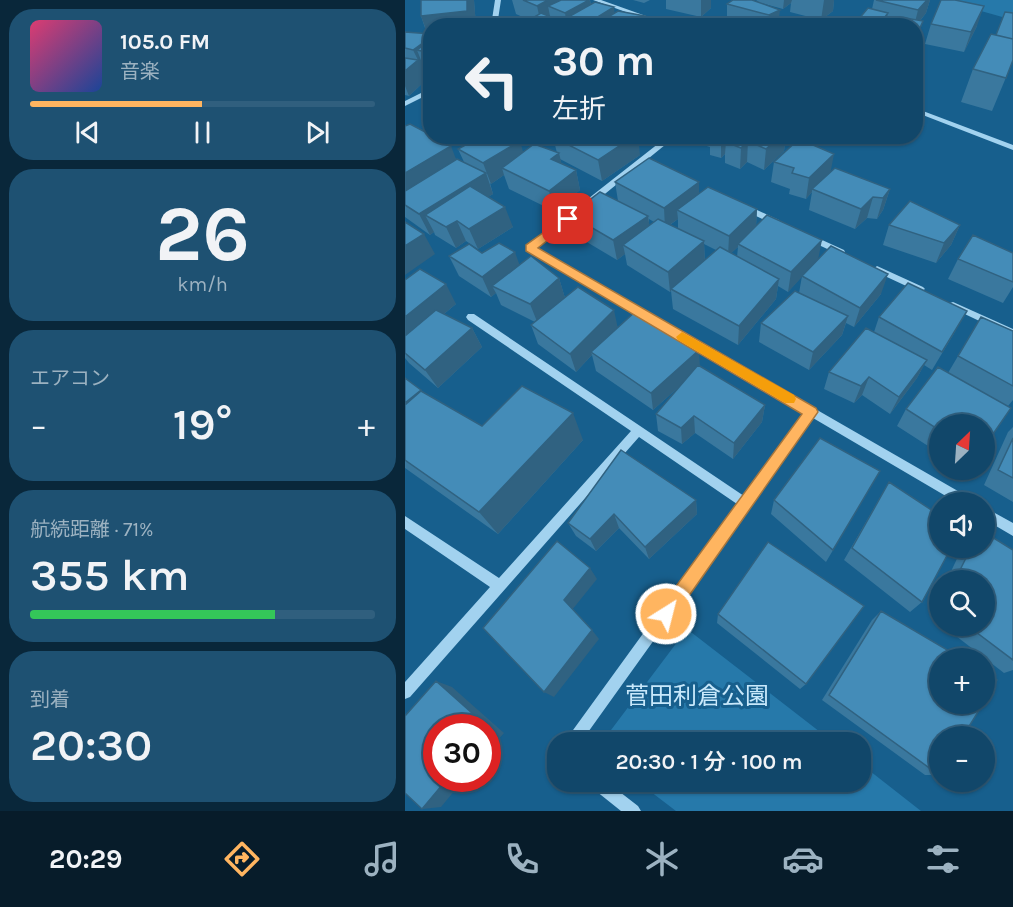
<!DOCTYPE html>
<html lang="ja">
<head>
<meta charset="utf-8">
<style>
	body { margin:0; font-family:Karla,"Noto Sans JP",sans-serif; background:#1e5172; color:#f1f3f6; height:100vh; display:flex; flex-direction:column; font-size:22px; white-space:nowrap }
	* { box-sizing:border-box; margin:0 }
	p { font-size:20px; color:#9cb2c1 }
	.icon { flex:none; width:33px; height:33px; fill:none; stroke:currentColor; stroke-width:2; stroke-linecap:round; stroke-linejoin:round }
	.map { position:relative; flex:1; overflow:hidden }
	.panel { display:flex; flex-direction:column; gap:9px; padding:9px; background:#09273a; width:405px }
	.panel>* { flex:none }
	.banner { position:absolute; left:18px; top:18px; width:500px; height:126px; border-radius:24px; box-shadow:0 2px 4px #0004,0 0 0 2px #305f7e; background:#11476a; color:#f1f3f6; overflow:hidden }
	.needle { width:39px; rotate:25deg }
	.buttons { position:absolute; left:524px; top:414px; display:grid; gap:12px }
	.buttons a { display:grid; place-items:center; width:66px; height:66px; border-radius:50%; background:#11476a; box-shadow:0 2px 4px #0004,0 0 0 2px #305f7e; font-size:30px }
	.speed { position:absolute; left:18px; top:714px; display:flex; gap:12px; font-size:30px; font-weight:700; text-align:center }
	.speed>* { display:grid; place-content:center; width:78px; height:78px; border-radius:50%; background:#11476a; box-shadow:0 2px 4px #0004,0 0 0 2px #305f7e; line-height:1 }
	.speed .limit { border:9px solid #d22; background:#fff; color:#111 }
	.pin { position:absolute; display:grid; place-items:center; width:51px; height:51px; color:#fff; margin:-26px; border-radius:12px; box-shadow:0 3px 9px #0006 }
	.me { position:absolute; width:66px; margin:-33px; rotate:36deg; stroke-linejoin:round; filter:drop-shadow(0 0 4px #0008) }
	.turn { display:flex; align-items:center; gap:21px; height:126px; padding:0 30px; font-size:27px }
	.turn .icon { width:78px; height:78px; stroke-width:2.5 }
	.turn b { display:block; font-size:42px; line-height:51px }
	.big { font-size:45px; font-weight:600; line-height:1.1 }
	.panel .tile { flex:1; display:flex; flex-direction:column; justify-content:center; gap:9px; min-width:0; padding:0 21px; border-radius:24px; background:#1e5172 }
	.panel .dial { align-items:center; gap:0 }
	.dial b { font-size:78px; line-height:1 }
	.song { display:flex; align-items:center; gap:18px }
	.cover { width:72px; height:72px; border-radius:9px; background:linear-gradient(135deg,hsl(340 70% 55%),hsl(220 70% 35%)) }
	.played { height:6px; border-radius:3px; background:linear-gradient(90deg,#ffb560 50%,#305f7e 50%) }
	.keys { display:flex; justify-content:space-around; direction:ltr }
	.heat { display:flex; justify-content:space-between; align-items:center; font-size:33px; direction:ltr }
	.charge { height:9px; border-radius:4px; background:linear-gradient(90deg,#34c759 71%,#305f7e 0) }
	.trip { position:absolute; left:142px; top:732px; width:324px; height:60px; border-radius:24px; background:#11476a; box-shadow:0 2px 4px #0004,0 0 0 2px #305f7e; font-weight:600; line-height:60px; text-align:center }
	.dock { display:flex; height:96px; justify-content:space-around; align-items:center; background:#071c2a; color:#9cb2c1 }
	.dock .icon { width:42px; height:42px }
	.dock .active { color:#ffb560 }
	.dock b { font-size:27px; color:#f1f3f6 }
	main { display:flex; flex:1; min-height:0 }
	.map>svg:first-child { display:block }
	.green { fill:#2679aa }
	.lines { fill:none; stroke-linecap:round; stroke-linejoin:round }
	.minor { fill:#a2d2ef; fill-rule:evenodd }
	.wall { fill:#3a789e; fill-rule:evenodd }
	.shaded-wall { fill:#306281 }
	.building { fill:#448cb8; stroke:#306281; stroke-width:1.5 }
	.route { fill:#ffb560; stroke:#a6763e; stroke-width:1.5 }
	.slow { fill:#f59e0b }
	.labels { text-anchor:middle; stroke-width:6; stroke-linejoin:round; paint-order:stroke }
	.near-park-label { font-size:24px; fill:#c8e8fb; stroke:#175f8d }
</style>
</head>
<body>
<main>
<section class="panel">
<div class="tile">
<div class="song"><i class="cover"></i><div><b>105.0 FM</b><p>音楽</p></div></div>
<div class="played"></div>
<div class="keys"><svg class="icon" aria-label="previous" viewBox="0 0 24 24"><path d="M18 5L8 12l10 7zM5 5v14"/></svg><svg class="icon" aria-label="pause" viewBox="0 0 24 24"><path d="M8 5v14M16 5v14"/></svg><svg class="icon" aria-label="next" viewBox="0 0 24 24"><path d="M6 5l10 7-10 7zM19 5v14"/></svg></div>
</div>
<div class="tile dial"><b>26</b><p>km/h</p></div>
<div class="tile"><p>エアコン</p>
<div class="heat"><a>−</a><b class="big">19°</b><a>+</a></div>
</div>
<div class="tile"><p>航続距離 · 71%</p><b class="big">355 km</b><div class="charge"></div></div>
<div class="tile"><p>到着</p><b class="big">20:30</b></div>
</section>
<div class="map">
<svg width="608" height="811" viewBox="0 0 608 811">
	<rect width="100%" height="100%" fill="#175f8d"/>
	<path class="green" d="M537 0H608V20Z
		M282 629 428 742H197Z
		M456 764 516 811H271L233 782H456Z"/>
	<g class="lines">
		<path class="minor" d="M90 0H96L92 26H86Z
			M188 0H196L269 26H259Z
			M26 88V93L0 106V101Z
			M510 108 608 145V150L510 112Z
			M263 136H271L190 202H184V198Z
			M339 204 374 220 375 222 371 225 368 224 336 209 335 207Z
			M175 207 179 210 178 212 131 248 565 498 567 502H551L408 418 176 742H161L163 737 332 504 234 437 5 697 0 699V682L85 587 0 529V516L94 578 226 431 63 320 61 317 63 314H69L339 496 399 413 122 250V246Z
			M404 234 439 250 440 252 439 254H433L401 239 400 237Z
			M472 266 518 287 520 289 515 292 512 291 469 271 468 269Z
			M548 302 608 329V337L545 307 543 305 545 303Z
			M579 507 608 523V536L579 519Z
			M183 782H202L233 806 236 811H216L186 787Z"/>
	</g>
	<path class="wall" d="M16 0H69L71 26H26V72L20 71 19 68 17 70 21 80 4 96 0 95V33L22 34 16 16Z
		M107 0H185L186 5 210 13 241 26H125L124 20 111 14Z
		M228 0H245L239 3Z
		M261 0H306V8L296 17 261 9Z
		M351 0H429L428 11 416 20 385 12 386 3 378 9 356 3 373 26H330L322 23V4L355 3Z
		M469 0H525L521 13 515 21 512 41 510 46V26L490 25 481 23 480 26 467 9Z
		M600 12 607 63 587 111 556 102 568 69 591 35Z
		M526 24 572 26 559 52 520 44Z
		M0 126 51 159 59 162 53 149 152 153 148 137 235 155 197 181 155 159 156 163 171 170 175 190 149 211 104 189 99 175 86 184 85 183 88 194 83 197 108 227 73 249 61 241 51 248 30 235 29 232 25 235 0 217Z
		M292 136H381L379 151 359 170 342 162 335 169 320 163V154L316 158 305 155V147L292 143Z
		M369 162 425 172 485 189 478 210 472 219 462 218 450 229 404 210 407 192 401 199 384 194 385 189 366 182Z
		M210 182H294V194L352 209 351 226 414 259 476 294 449 327 441 323 437 335 404 370 354 342 356 323 394 293 397 276 383 292 373 286 371 299 333 345 268 309 266 291 265 292 222 265 220 254 212 260 170 235 165 215 213 201ZM244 219 249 222 244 226ZM273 219V229L265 225ZM299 244 311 250 300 260ZM333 247 332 257 326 253Z
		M484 225H555L546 245 531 263 478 245Z
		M77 253 114 264 154 278 160 298 213 327 295 366 360 405 357 422 328 459 290 433 277 444 253 431 251 414 276 385 248 410 191 371 187 355 171 372 133 344 126 325 130 322 96 305 91 293 86 297 54 276 44 256Z
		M608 253V287L598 303 543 279 553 259Z
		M0 280 51 304 39 314 67 328 77 347 33 388 4 363 0 358Z
		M474 317 551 330 527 370 519 365 512 378 485 414 457 395 449 403 419 389 424 372 469 332Z
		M576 317 608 331V400L603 406 534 424V453L492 426 501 409 543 373Z
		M0 378 18 392 77 426 178 440 93 534 0 468Z
		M608 427V502L579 485 603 432Z
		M475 471 421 562 366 514 369 500Z
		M484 482 517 602 505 612 439 560Z
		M291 500 292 514 244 559 214 528 191 551 171 536 163 523Z
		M557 548H579L608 550V670L599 673 538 626H579V580H542Z
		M534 596V623L525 616Z
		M476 611 534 775H520L417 700 467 620Z
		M313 614 401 684 395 689 312 623Z"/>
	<path class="shaded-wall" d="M62 0H69L71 26H26V53L12 50 19 68 17 70 21 80 4 96 0 86V71L13 60 8 50 24 38 16 16Z
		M143 0H162L143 6 146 21 136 24 132 6Z
		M185 0 188 19 165 16 167 26H162L160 13Z
		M296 0H306V8L296 17Z
		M379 0H387L386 3 378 9Z
		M419 0H429L428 11 416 20Z
		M522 0H525L521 13 510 27 509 26 513 10Z
		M579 6 572 26 559 52 566 32Z
		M209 7 211 26H183V23Z
		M375 10 373 26H364V15Z
		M483 13 480 26H473Z
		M240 16 241 26H229Z
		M518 21 512 41 510 46V39Z
		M229 136H233L235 155 197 181 193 160Z
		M317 136H339L321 142 320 154 316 158V137Z
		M375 136H381L379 151 359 170 361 149Z
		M115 141 121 162 97 168 99 175 86 184 78 163Z
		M343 141 342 162 335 169 336 148Z
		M46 146 54 167 0 200V173Z
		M154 153 159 174 146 159Z
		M429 154 425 175 407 189V192L401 199 404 178Z
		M171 170 175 190 149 211 144 191Z
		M81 173 88 194 38 226 20 215 29 232 25 235 14 214Z
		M294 182V202L272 210 273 219 260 228 259 208Z
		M485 189 478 210 472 219 478 198Z
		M468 197 462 218 450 229 456 209Z
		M100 207 108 227 73 249 64 229Z
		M352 209 351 229 333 244V247L323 256 324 236Z
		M243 216 246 236 218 245 220 254 212 260 208 240Z
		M52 221 61 241 51 248 41 227Z
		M555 225 546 245 531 263 539 243Z
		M19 234 30 254 0 275V246Z
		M417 240 413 260 383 292 386 272Z
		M299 241 300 261 266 289V291L265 292 263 272Z
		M110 252 117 272 87 286 91 293 86 297 77 277Z
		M483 274 476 294 449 327 455 308Z
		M154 278 160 298 133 324 125 304Z
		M374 279 371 299 333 345 334 326Z
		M41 284 51 304 0 346V317Z
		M209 310 213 329 186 352 187 355 171 372 165 354Z
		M443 316 437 335 404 370 408 352Z
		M67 328 77 347 33 388 20 370Z
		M294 350 295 368 248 410 246 393Z
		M522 360 512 378 485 414 494 397Z
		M464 377 457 395 449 403 456 386Z
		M360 405 357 422 328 459 329 443Z
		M168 413 178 440 93 534 74 512Z
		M289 416 290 433 277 444 276 428Z
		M291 500 292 514 244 559 240 547Z
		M209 514 214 528 191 551 185 539Z
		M185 568 192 579 167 610 159 600Z
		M187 630 194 639 149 697 139 692Z
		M31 681 47 687 99 733 82 752V734Z
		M43 778H60L36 807 17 809Z"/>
	<path class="building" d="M16 0H62V11L16 16Z
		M118 0H143L132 6Z
		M156 0H184L160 13 143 6Z
		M328 0H347L375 10 364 15 322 4Z
		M471 0H522L513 10Z
		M536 0H550L579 6 566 32 526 24Z
		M190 2 209 7 183 23 165 16Z
		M463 8 483 13 473 26H448Z
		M213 11 240 16 229 25 221 23 218 26H188Z
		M600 12 608 13V39L591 35Z
		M136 13 168 26H140L124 20Z
		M495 17 518 21 510 39V26H490Z
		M0 32 26 34V37L8 50 0 48Z
		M586 34 608 39V60L601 78 568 69Z
		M26 40V53L12 50Z
		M0 58 13 60 0 71Z
		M5 124 26 135V136H29L46 146 0 173V126Z
		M77 136H107L115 141 78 163 53 149Z
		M149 136H229L193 160 148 137Z
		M327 136H375L361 149 343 141 336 148 321 142Z
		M394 139 429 154 404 178 387 173 389 168 369 162Z
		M129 144 154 153 146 159 171 170 144 191 97 168Z
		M244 158 294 182 259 208 210 182Z
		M52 159 81 173 14 214 0 205V191Z
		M430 168 485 189 478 198 468 197 456 209 407 189Z
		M65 186 100 207 64 229 52 221 41 227 20 215Z
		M303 187 352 209 324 236 272 210Z
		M195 192 243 216 208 240 165 215Z
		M505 201 555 225 539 243 484 225Z
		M362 215 417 240 386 272 333 244Z
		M253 219 299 241 263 272 218 245Z
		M0 222 19 234 0 246Z
		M568 235 608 253V282L553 259Z
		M94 243 110 252 77 277 44 256 64 244 77 253Z
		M426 246 483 274 455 308 397 276Z
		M315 247 374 279 334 326 266 289Z
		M126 256 154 278 125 304 87 286Z
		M15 269 41 284 0 317V280Z
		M503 283 562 311 537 352 474 317Z
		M173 287 209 310 165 354 126 325Z
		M390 291 443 316 408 352 356 323Z
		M31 310 67 328 20 370 0 353V336Z
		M231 311 294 350 246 393 186 352Z
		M576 317 608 331V386L553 356Z
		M461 328 522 360 494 397 464 377 456 386 424 372Z
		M293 365 360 405 329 443 289 416 276 428 251 414Z
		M533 367 606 408 579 447V424H534V430L501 409Z
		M0 378 16 390 0 403Z
		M117 386 168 413 74 512 0 460V405L16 391 77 426Z
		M415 438 475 471 428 550 369 500Z
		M608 438V478L593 470Z
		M216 450 291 500 240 547 209 514 185 539 163 523Z
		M484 482 534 515V548H546L517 602 447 548Z
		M579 532 608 550V660L563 626H579V580H550L566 548H579Z
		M152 541 185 568 159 600 187 630 139 692 78 628Z
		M363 542 459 606 401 684 313 614Z
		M476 611 556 658H534V704H578L558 736H534V775L424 695Z
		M579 672 592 680 579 702Z
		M31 681 86 730 82 734V728H32V778H43L17 809 0 793V716Z"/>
	<path class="route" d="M163 215 167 216V221L133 248 411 408 413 412 267 620 261 622 255 620 253 614 255 608 397 414 121 251V245Z"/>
	<path class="slow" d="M277 332 389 395 391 399 389 403H380L273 340 271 337Z"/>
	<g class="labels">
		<g class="near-park-label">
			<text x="292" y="704">菅田利倉公園</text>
		</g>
	</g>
</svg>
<div class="buttons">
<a><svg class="needle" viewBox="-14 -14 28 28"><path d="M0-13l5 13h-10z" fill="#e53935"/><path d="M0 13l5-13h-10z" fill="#9cb2c1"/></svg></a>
<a><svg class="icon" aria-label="sound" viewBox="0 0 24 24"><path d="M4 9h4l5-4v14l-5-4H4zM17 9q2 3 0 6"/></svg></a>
<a><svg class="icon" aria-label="search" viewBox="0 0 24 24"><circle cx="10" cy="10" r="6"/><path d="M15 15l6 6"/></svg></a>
<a>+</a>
<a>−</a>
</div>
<div class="speed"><div class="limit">30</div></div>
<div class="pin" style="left:163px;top:219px;background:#d93025"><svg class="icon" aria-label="arrive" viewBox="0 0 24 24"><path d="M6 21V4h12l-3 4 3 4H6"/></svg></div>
<svg class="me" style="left:261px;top:614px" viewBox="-20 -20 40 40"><circle r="17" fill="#ffb560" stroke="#fff" stroke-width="3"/><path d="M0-11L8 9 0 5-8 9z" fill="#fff"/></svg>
<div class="trip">20:30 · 1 分 · 100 m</div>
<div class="banner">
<div class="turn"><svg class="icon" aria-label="left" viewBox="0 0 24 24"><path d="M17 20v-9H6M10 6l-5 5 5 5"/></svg><div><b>30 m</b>左折</div></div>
</div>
</div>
</main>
<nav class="dock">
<b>20:29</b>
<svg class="icon active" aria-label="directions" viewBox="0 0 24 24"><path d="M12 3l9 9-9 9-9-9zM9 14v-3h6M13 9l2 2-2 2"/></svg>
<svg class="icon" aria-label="music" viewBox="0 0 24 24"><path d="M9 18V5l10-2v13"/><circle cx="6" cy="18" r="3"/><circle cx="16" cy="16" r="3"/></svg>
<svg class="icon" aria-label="phone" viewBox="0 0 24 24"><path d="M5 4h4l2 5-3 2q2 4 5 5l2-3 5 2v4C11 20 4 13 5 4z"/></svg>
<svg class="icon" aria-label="climate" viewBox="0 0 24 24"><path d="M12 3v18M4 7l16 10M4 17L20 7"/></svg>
<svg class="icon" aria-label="car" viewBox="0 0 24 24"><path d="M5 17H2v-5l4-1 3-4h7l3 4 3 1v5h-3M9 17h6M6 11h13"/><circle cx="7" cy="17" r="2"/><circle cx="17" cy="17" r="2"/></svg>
<svg class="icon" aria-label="filters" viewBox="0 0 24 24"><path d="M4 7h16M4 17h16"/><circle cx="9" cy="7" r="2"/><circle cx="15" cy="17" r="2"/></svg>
</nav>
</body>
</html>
